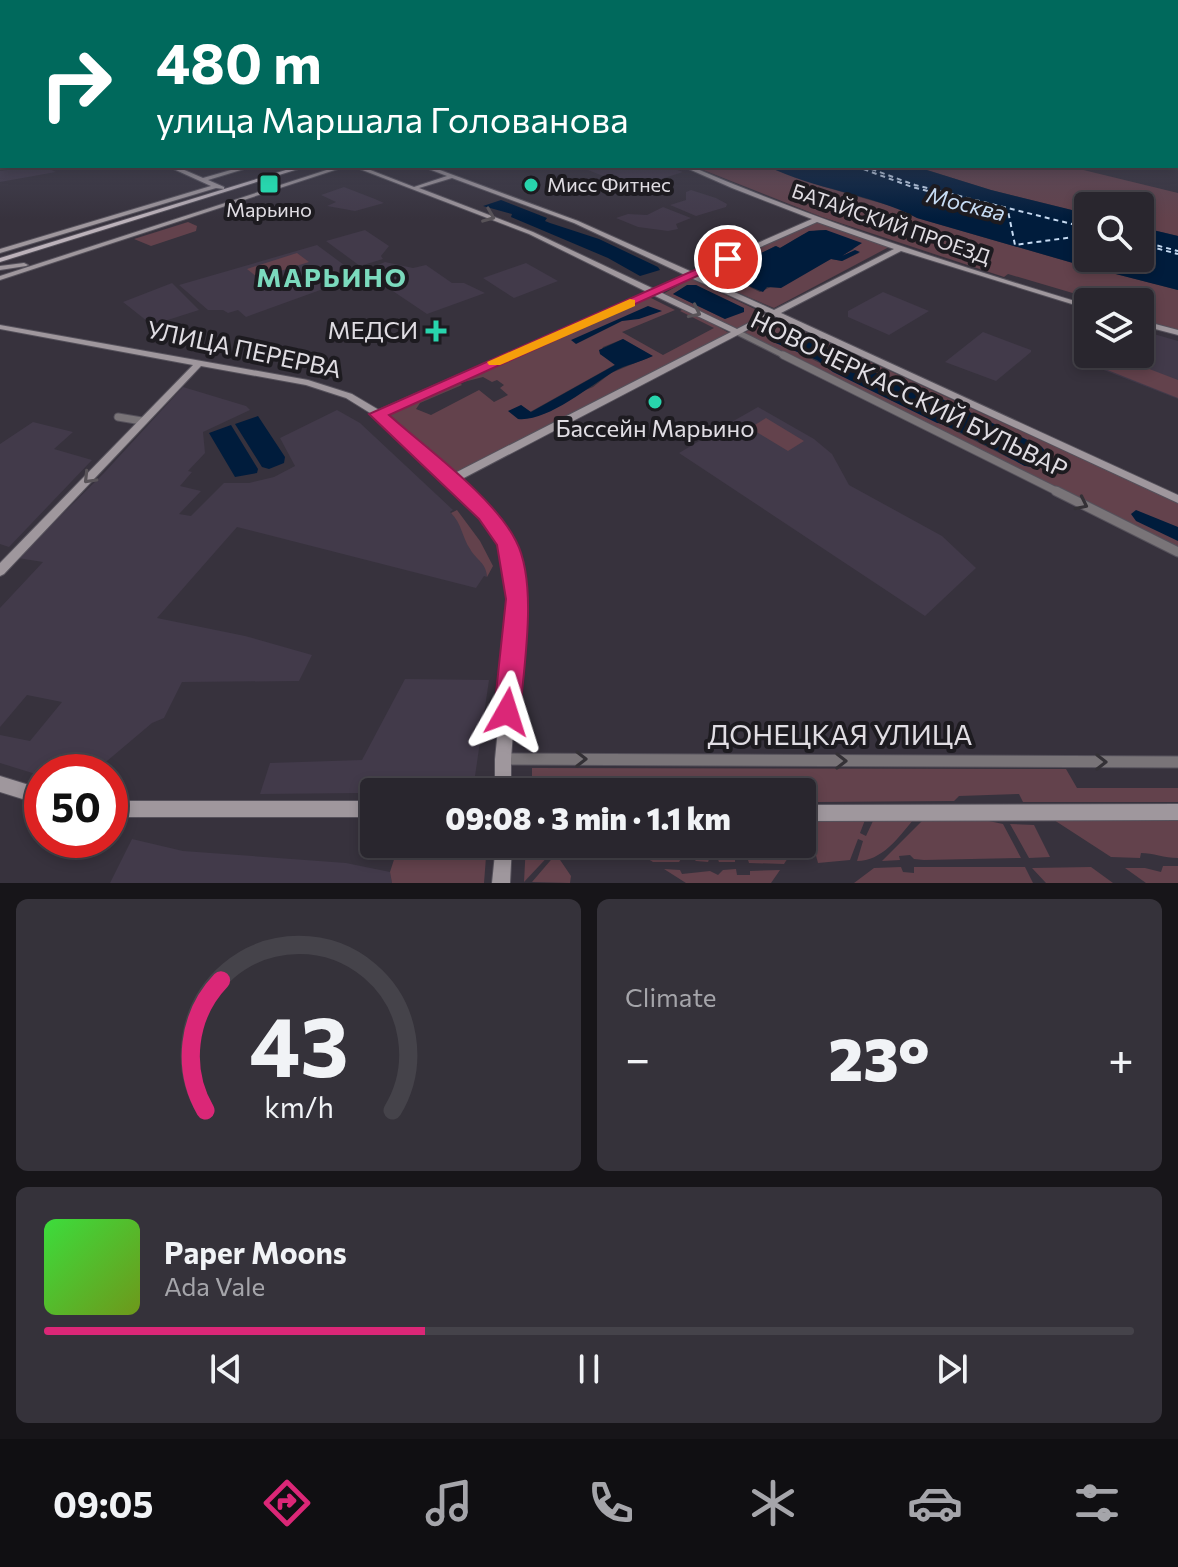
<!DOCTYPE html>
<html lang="en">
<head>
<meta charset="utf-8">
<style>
	body { margin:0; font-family:Commissioner,sans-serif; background:#35323a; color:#f1f3f6; height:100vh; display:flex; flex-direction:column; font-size:30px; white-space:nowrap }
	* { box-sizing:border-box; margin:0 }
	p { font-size:26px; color:#a5a5aa }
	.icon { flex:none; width:44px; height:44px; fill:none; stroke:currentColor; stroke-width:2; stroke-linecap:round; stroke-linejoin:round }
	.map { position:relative; height:883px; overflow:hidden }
	.drawer { display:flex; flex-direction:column; gap:16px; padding:16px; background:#171519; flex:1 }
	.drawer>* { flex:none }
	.guide { position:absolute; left:0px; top:0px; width:1178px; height:168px; box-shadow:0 4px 12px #0003,0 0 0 2px #45434a; background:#00695c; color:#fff; overflow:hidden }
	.buttons { position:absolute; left:1074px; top:192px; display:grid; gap:16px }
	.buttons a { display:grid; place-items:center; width:80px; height:80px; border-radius:8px; background:#29262e; box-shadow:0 4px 12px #0003,0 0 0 2px #45434a; font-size:40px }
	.speed { position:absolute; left:24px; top:754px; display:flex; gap:16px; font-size:40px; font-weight:700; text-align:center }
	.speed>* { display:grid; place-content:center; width:104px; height:104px; border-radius:50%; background:#29262e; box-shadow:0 4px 12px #0003,0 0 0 2px #45434a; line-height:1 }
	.speed .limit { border:12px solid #d22; background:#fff; color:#111 }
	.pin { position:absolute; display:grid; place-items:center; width:68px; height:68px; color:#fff; margin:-34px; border:4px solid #fff; border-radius:50%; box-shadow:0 2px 8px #0007 }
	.me { position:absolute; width:88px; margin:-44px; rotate:6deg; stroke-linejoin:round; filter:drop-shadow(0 0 6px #0008) }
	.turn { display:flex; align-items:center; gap:28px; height:168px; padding:0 24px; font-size:36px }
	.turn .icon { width:104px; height:104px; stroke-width:2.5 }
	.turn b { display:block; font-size:56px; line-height:68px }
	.big { font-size:60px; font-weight:800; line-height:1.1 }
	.drawer .tile { flex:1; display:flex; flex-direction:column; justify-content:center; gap:12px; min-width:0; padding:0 28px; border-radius:12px; background:#35323a }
	.drawer .dial { align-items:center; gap:0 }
	.dial svg { height:208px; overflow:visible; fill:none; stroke:#45434a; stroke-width:7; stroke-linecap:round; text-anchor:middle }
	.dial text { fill:#f1f3f6; stroke:none }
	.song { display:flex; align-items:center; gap:24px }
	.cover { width:96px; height:96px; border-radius:12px; background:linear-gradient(135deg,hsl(120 70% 55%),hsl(80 70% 35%)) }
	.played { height:8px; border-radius:4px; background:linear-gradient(90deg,#db2777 35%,#45434a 35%) }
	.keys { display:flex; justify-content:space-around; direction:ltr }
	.heat { display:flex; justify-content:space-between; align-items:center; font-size:44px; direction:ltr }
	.drawer .tiles { flex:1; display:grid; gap:16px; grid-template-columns:1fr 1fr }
	.tile:last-child { grid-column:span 2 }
	.trip { position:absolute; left:360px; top:778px; width:456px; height:80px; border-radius:8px; background:#29262e; box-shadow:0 4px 12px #0003,0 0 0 2px #45434a; font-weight:800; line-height:80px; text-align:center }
	.tabs { display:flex; height:128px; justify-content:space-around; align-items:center; background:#100f12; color:#a5a5aa }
	.tabs .icon { width:56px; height:56px }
	.tabs .selected { color:#db2777 }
	.tabs b { font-size:36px; color:#f1f3f6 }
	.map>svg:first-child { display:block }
	.built { fill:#423a4a }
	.green { fill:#63424c; fill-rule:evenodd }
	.water { fill:#001c3c }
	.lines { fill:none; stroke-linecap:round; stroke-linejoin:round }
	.ferry { stroke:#c7dcf4; stroke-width:2; stroke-dasharray:5 4; stroke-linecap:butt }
	.street-far3-casing { stroke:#55515b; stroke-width:7 }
	.street-far2-casing { stroke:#55515b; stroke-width:9 }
	.street-far1-casing { stroke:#55515b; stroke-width:11 }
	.street-casing { stroke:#55515b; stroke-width:13 }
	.secondary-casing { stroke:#55515b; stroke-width:2 }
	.primary-casing { stroke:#55515b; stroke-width:2 }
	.street-far3 { stroke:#797478; stroke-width:5 }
	.street-far2 { stroke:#797478; stroke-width:7 }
	.street-far1 { stroke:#797478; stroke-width:9 }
	.street { stroke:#797478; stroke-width:11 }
	.secondary { fill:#9f979d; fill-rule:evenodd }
	.primary { fill:#bcb2ba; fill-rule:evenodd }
	.oneway { stroke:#585358 }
	.oneway2 { stroke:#343136 }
	.route { fill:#db2777; stroke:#8e194d; stroke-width:2 }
	.slow { fill:#f59e0b }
	.poi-dot { fill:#28d5ad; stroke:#1d1b20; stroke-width:3 }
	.labels { text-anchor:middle; stroke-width:8; stroke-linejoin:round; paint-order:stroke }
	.far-poi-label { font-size:20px; fill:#e0dde3; stroke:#1d1b20; text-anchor:start }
	.far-street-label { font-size:20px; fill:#e0dde3; stroke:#1d1b20 }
	.far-water-label { font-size:22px; font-style:italic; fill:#c7dcf4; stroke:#1d1b20 }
	.poi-label { font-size:24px; fill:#e0dde3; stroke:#1d1b20; text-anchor:end }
	.street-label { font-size:24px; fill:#e0dde3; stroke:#1d1b20 }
	.far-district-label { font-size:26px; font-weight:bold; letter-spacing:2px; fill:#7bdabd; stroke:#1d1b20 }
	.near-street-label { font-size:28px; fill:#e0dde3; stroke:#1d1b20 }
</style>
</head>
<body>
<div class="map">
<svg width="1178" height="883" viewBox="0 0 1178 883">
	<rect width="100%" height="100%" fill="#37323d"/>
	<path class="built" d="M32 166H43L56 172 0 182V171Z
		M590 166H666L683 172 633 188 583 168Z
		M344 187 375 199 384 203 355 211 327 206 336 202 321 195Z
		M691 190 716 198 727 204 726 207 696 216 670 205 686 200V192Z
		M663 207 691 218 676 224 678 229 668 231 638 227 616 218 628 214 647 215Z
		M365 230 389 246 381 256 383 259 360 266 326 241Z
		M317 245 359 276 246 317 238 310 228 313 223 310H208L179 285Z
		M385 262 413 268 426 265 452 283H464L485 293 427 314 363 271Z
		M526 263 558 281 514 298 483 278Z
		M172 283 199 310 152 325 123 302Z
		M883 292 929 311 889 335 848 317V311Z
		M1140 330 1178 341V399L1091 365 1087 360 1088 354H1140Z
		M983 332 1031 350V352L996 381 945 362Z
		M183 387 246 406 250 410 203 432 205 453 188 471 192 472 180 486 201 491 179 514 191 516 224 483H249L274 477 295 466 280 438 337 410 360 423 453 510 450 512 458 520 470 549 486 566 487 577 484 576 476 588 237 527 157 618 245 636 312 655 299 681 182 682 164 718 152 723 94 772H42V776L0 763V735L30 741 62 702 27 695 0 727V608L43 562 18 558 104 473Z
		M758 407 814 439 832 454 849 485 942 536 976 568 925 616 679 453 706 437 712 440 719 436 714 432Z
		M33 422 73 432 54 449 92 460 9 547 0 544V444Z
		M405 679 489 680 474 783 461 792 260 794 270 763 362 760Z
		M132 839 183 851 346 863 390 872 392 883H110Z"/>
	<path class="green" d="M693 166H767L821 186 901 209 917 218 1073 263 1178 290V330L1140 319V302H1103L1008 274 1004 277 822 217Z
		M914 166H1067L1178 193V236L1140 227V206H1088V214L991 190Z
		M188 222 197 226 196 231 151 246 134 239Z
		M817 222 889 247 774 308 701 277V274ZM826 230 854 249 841 256 855 251 859 253 842 261 831 259 760 292 724 275 775 246 780 248C797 239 806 229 826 230Z
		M297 253 309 262 258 278 247 269Z
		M688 280H694L765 314 738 328H731L663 294ZM696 285 732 304 725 319 673 294 687 286Z
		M649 297 675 310 622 332 663 355 714 328 680 311 685 308 729 333 459 472 452 471 390 415 393 411ZM623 339 652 356 611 373 593 387 518 419 521 405 530 412 616 364 600 354 603 347ZM483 377 492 382 497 380 504 385 500 388 508 395 494 402 479 390 431 415 416 409 420 403 462 385 460 383Z
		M772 317 1178 503V549L744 333ZM783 332 904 385 907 383 920 389 917 392 921 394 926 391 957 406 943 405 938 409 939 415 952 422 966 420 964 409 1042 447 1025 466 772 339Z
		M1118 357 1178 380V398L1105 369Z
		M766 418 804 441 788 451 750 428Z
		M457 510 480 541 493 566 487 577C486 562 477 561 470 549 462 537 462 524 451 513Z
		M532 768 1066 769 1077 788H1178V802H1023L1019 794 959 796 954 801 819 802H802V792H532Z
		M818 820H865L860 833 866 836 873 821 913 820C898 838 882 861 857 861L863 841 858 839 850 860 818 863 810 833Z
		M984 820 1003 824 1021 858 924 860 914 859 910 855 899 856 900 860 882 861 922 821Z
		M1054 820H1178V858C1164 858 1153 853 1141 853L1140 858 1111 857Z
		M1010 824 1034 825 1050 857 1029 858Z
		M399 844H487L484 883H392L390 872Z
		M526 844H550L554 850 524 882Z
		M624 844H797L784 864 749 863 747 857 735 858V862H719L717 857H710L708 862 696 861 691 856H683L679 862H653Z
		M556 854 571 876 570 883 532 882Z
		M1163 866H1178V883H1146L1125 868H1145L1161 872Z
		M901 867 903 872 914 873V867H1025L1033 883H854L874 868Z
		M1091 867 1113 883H1046L1032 868Z
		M664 869 680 870 682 874 710 871 718 875 723 870 736 869 737 875H750V871L780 870 771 883H686Z"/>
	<path class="water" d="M767 166H914L991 190 1088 214V258H1140V227L1178 236V290L1073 263 917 218C870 193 815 190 767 166Z
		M501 200 547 218 545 221 550 223 599 239 658 267 660 270 640 276 608 258 511 217 512 214 483 206Z
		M826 230 862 243 842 256 855 250 860 252 842 261 831 259 781 288 767 287 763 292 732 279 722 271 776 246 780 248 809 231Z
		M687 285H696L744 308V312L725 319 673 294Z
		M648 306 662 311 639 319 622 321 576 344 571 340Z
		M788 329 822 344 833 354 903 385 907 383 921 389 918 393 925 391 1042 447 1047 453 1032 467 1025 466C1010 458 946 423 937 423L833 372 817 360 773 342 771 339Z
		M623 339 653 356C639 363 627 364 613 372 588 387 547 422 518 419L508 411 521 405 531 412 615 365 600 354 599 350Z
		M258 416 285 457 284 463 269 469 262 467 235 424Z
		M231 425 258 469 257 473 235 477 209 433Z
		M1136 510 1178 527V541L1136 521 1131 514Z"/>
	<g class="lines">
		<path class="ferry" d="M855 166 912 187 1008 211 1015 245 1088 235
			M863 166 915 185 1088 228
			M1140 241 1178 251
			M1140 244 1178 254"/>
		<defs>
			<path id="street-far3" d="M737 332 787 357"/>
			<path id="street-far2" d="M783 355 1060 493
				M118 417 142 421"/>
			<path id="street-far1" d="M1056 491 1178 552"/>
			<path id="street" d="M505 759 1178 762"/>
			<path id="secondary" d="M0 127H2V129H0Z
				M1176 159 1178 160V164L1176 163Z
				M167 166H175L203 178 245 166H254L208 180 224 187V189L216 188 0 253V249L211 186Z
				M339 166H347L0 280V276Z
				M352 166H360L414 187 447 176 421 166H429L578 221 692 272 812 219 732 188 682 166H690C820 222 952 264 1088 305V309L901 251 781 313 1178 495V503L774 316 458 481 491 511 513 544 523 599 511 759V792H495V759L511 599 501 545 483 517 375 416 346 398 306 385 201 366 4 574 0 576V563L193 365 0 329V325L308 380 352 394 379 410 647 292 529 234ZM452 178 574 223 685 275 654 289 533 232 419 188ZM817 222 894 249 774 310 697 275ZM691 278 768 313 737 329 660 292ZM653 295 731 332 451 475 384 415Z
				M24 263 28 265 26 266 0 270V266Z
				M1140 320 1178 330V335L1140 325Z
				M0 776 42 789V805L0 792Z
				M110 801H374V817H110Z
				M1178 804V820L802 821V805Z
				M496 844H512L510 883H492Z"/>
			<path id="primary" d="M299 166H308L0 262V258Z"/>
		</defs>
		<use href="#street-far3" class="street-far3-casing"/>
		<use href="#street-far2" class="street-far2-casing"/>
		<use href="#street-far1" class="street-far1-casing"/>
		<use href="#street" class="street-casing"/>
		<use href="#secondary" class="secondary-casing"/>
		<use href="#primary" class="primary-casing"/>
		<use href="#street-far3" class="street-far3"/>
		<use href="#street-far2" class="street-far2"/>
		<use href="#street-far1" class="street-far1"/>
		<use href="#street" class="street"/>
		<use href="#secondary" class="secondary"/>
		<use href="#primary" class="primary"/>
	</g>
	<defs><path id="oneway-chevron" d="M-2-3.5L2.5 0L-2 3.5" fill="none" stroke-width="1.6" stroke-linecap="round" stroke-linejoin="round" transform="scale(2)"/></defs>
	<g class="oneway">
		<use href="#oneway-chevron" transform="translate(489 216) rotate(22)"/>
		<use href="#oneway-chevron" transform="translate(695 312) rotate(26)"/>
		<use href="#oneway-chevron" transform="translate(89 478) rotate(134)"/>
	</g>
	<g class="oneway2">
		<use href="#oneway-chevron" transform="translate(1082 504) rotate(26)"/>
		<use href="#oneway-chevron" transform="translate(581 759)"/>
		<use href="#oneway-chevron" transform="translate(841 761)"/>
		<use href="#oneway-chevron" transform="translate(1101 762)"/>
	</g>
	<linearGradient id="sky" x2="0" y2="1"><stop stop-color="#1e1c22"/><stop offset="0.43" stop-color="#4d4f62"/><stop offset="1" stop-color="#4d4f62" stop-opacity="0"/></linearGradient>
	<rect width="1178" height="219" fill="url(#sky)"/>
	<path class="route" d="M724 257 735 259 389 415C427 449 494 497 516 541 538 583 524 665 520 712L517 720 507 724 498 720 494 712 506 599 497 545 479 519 369 414Z"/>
	<path class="slow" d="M630 299 635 300V306L500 365H489L487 362Z"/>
	<g class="poi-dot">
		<rect x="259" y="174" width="20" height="20" rx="4"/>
		<circle cx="531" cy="185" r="8"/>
		<path d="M432 319h8v8h8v8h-8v8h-8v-8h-8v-8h8z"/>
		<circle cx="655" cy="402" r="8"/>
	</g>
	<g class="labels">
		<g class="far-poi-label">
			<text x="547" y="192">Мисс Фитнес</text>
			<text x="269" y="217" text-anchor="middle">Марьино</text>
		</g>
		<g class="far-street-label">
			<text transform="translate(891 224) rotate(19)" y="7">БАТАЙСКИЙ ПРОЕЗД</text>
		</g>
		<g class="far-water-label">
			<text transform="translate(966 204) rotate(14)" y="8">Москва</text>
		</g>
		<g class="poi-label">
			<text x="418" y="339">МЕДСИ</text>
			<text x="655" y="437" text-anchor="middle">Бассейн Марьино</text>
		</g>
		<g class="street-label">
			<text transform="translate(244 350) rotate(12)" y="8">УЛИЦА ПЕРЕРВА</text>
			<text transform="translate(909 395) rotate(26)" y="8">НОВОЧЕРКАССКИЙ БУЛЬВАР</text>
		</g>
		<g class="far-district-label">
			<text x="332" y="287">МАРЬИНО</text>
		</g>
		<g class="near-street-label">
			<text x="840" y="745">ДОНЕЦКАЯ УЛИЦА</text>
		</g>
	</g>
</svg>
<div class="buttons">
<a><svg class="icon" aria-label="search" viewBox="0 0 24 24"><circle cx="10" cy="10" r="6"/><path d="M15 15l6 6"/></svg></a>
<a><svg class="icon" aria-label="layers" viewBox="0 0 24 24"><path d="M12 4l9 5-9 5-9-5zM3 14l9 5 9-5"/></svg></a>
</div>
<div class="speed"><div class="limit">50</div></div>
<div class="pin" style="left:728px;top:259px;background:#d93025"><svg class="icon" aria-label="arrive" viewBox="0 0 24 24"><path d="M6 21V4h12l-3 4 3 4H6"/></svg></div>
<svg class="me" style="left:507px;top:712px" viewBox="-20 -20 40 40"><path d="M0-17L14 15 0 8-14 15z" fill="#db2777" stroke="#fff" stroke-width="4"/></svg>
<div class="trip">09:08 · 3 min · 1.1 km</div>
<div class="guide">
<div class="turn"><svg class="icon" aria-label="right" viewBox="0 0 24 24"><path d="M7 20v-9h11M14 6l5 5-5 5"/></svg><div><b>480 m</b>улица Маршала Голованова</div></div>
</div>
</div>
<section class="drawer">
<div class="tiles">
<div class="tile dial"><svg viewBox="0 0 100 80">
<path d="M14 69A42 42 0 1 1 86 69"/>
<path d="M14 69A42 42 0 0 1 20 19" stroke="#db2777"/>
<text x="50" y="56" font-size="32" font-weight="700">43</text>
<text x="50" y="72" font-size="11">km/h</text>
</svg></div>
<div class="tile"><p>Climate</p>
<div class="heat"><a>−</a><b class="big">23°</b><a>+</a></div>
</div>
<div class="tile">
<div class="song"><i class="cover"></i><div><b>Paper Moons</b><p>Ada Vale</p></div></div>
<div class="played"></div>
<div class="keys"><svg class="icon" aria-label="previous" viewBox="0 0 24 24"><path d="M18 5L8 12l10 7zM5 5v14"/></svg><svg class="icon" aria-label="pause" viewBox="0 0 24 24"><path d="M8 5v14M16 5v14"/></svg><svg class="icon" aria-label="next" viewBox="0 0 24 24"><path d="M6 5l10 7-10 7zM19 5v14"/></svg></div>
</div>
</div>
</section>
<nav class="tabs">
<b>09:05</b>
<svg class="icon selected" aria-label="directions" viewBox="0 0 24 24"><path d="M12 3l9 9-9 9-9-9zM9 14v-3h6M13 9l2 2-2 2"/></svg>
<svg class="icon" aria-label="music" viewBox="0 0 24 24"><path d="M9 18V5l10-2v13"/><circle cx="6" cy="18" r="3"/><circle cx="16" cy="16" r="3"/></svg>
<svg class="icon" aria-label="phone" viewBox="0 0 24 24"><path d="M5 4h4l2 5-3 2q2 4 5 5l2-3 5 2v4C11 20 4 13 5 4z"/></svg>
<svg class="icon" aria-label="climate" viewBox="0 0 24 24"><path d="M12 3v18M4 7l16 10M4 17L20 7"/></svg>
<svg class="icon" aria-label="car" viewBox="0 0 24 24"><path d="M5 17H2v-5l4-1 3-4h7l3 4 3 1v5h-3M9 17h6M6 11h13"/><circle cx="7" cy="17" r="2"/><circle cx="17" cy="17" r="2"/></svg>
<svg class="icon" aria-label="filters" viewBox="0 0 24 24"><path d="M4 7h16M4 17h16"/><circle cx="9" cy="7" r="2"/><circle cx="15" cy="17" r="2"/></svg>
</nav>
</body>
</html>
